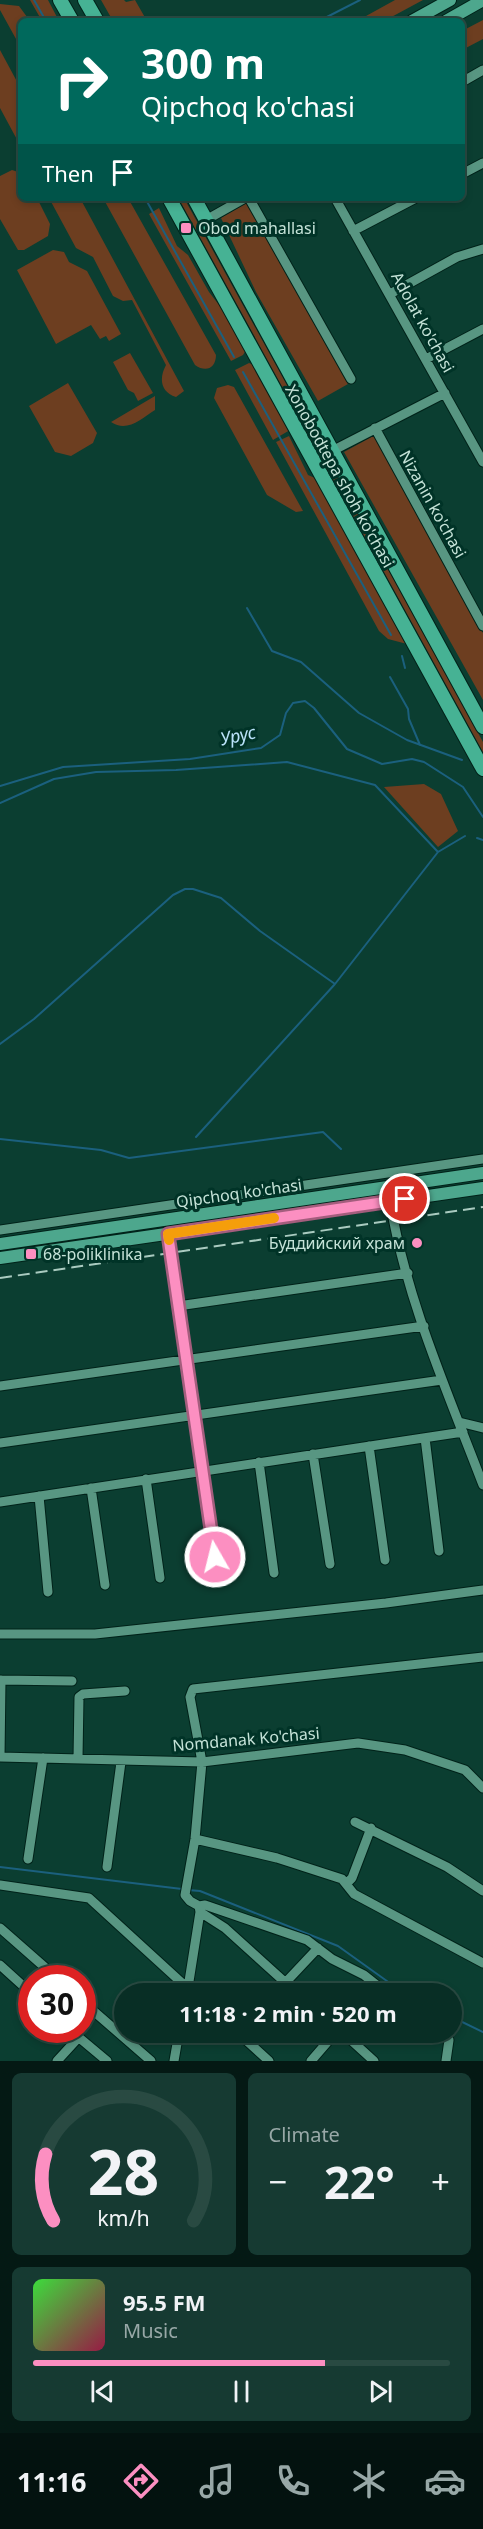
<!DOCTYPE html>
<html lang="en">
<head>
<meta charset="utf-8">
<style>
	body { margin:0; font-family:"Noto Sans",sans-serif; background:#163a32; color:#f1f3f6; height:100vh; display:flex; flex-direction:column; font-size:22px; white-space:nowrap }
	* { box-sizing:border-box; margin:0 }
	p { font-size:20px; color:#98a8a7 }
	.icon { flex:none; width:33px; height:33px; fill:none; stroke:currentColor; stroke-width:2; stroke-linecap:round; stroke-linejoin:round }
	.map { position:relative; height:2061px; overflow:hidden }
	.drawer { display:flex; flex-direction:column; gap:12px; padding:12px; background:#041914; flex:1 }
	.drawer>* { flex:none }
	.top-card { position:absolute; left:18px; top:18px; width:447px; height:183px; border-radius:9px; box-shadow:0 3px 9px #0003,0 0 0 2px #294a42; background:#00695c; color:#fff; overflow:hidden }
	.speed { position:absolute; left:18px; top:1965px; display:flex; gap:12px; font-size:30px; font-weight:700; text-align:center }
	.speed>* { display:grid; place-content:center; width:78px; height:78px; border-radius:50%; background:#082e25; box-shadow:0 3px 9px #0003,0 0 0 2px #294a42; line-height:1 }
	.speed .limit { border:9px solid #d22; background:#fff; color:#111 }
	.pin { position:absolute; display:grid; place-items:center; width:51px; height:51px; color:#fff; margin:-26px; border:3px solid #fff; border-radius:50%; box-shadow:0 2px 6px #0007 }
	.me { position:absolute; width:66px; margin:-33px; rotate:352deg; stroke-linejoin:round; filter:drop-shadow(0 0 4px #0008) }
	.turn { display:flex; align-items:center; gap:21px; height:126px; padding:0 24px; font-size:27px }
	.turn .icon { width:78px; height:78px; stroke-width:2.5 }
	.turn b { display:block; font-size:42px; line-height:51px }
	.then { display:flex; align-items:center; height:57px; padding:0 24px; background:#0003; gap:12px; font-size:22px }
	.big { font-size:45px; font-weight:700; line-height:1.1 }
	.drawer .card { flex:1; display:flex; flex-direction:column; justify-content:center; gap:9px; min-width:0; padding:0 21px; border-radius:9px; background:#163a32 }
	.drawer .dial { align-items:center; gap:0 }
	.dial svg { height:156px; overflow:visible; fill:none; stroke:#294a42; stroke-width:7; stroke-linecap:round; text-anchor:middle }
	.dial text { fill:#f1f3f6; stroke:none }
	.song { display:flex; align-items:center; gap:18px }
	.cover { width:72px; height:72px; border-radius:9px; background:linear-gradient(135deg,hsl(120 70% 55%),hsl(340 70% 35%)) }
	.played { height:6px; border-radius:3px; background:linear-gradient(90deg,#fc8fc1 70%,#294a42 70%) }
	.keys { display:flex; justify-content:space-around; direction:ltr }
	.heat { display:flex; justify-content:space-between; align-items:center; font-size:33px; direction:ltr }
	.drawer .tiles { flex:1; display:grid; gap:12px; grid-template-columns:1fr 1fr }
	.card:last-child { grid-column:span 2 }
	.trip { position:absolute; left:114px; top:1983px; width:348px; height:60px; border-radius:30px; background:#082e25; box-shadow:0 3px 9px #0003,0 0 0 2px #294a42; font-weight:700; line-height:60px; text-align:center }
	.menu { display:flex; height:96px; justify-content:space-around; align-items:center; background:#03120f; color:#98a8a7 }
	.menu .icon { width:42px; height:42px }
	.menu .on { color:#fc8fc1 }
	.menu b { font-size:27px; color:#f1f3f6 }
	.map>svg:first-child { display:block }
	.green { fill:#6d3e20 }
	.lines { fill:none; stroke-linecap:round; stroke-linejoin:round }
	.stream { stroke:#1b607e; stroke-width:2 }
	.minor-casing { stroke:#012219; stroke-width:11 }
	.major-casing { stroke:#012219; stroke-width:14 }
	.highway-casing { stroke:#012219; stroke-width:16 }
	.minor { stroke:#589682; stroke-width:9 }
	.major { stroke:#4da78d; stroke-width:12 }
	.highway { stroke:#46b294; stroke-width:14 }
	.rail { stroke:#aacbc0; stroke-width:2; stroke-dasharray:12 6; stroke-linecap:butt }
	.route-casing { stroke:#a45d7d; stroke-width:15 }
	.route { stroke:#fc8fc1; stroke-width:10 }
	.slow { stroke:#f59e0b; stroke-width:10 }
	.poi-dot { fill:#fc8fc1; stroke:#003327; stroke-width:2 }
	.labels { text-anchor:middle; stroke-width:6; stroke-linejoin:round; paint-order:stroke }
	.poi-label { font-size:16px; fill:#c5e3d8; stroke:#003327; text-anchor:start }
	.street-label { font-size:16px; fill:#c5e3d8; stroke:#003327 }
	.water-label { font-size:18px; font-style:italic; fill:#bae3fa; stroke:#003327 }
</style>
</head>
<body>
<div class="map">
<svg width="483" height="2061" viewBox="0 0 483 2061">
	<rect width="100%" height="100%" fill="#0b3e31"/>
	<path class="green" d="M30 0H48L59 21H42Z
		M101 0H124L126 2 135 0 147 21H113Z
		M395 0H423L384 21H357Z
		M0 4 19 6 30 21H21V48L0 10Z
		M483 20V39L462 50V31Z
		M0 50 21 89V147L0 108Z
		M12 170 21 173V198H37L50 224 48 236 24 250H18L0 219V176Z
		M49 198H80L184 391 176 397C160 392 159 378 166 365L132 300 123 301 113 296 93 257 76 248Z
		M103 198H128L216 355C216 368 206 373 195 365Z
		M184 198 483 742V752L179 199Z
		M247 203 348 384 318 401 256 292 221 218Z
		M159 208 177 246 188 255 209 292 229 318 246 350 243 355 231 361 149 214Z
		M53 250 64 252 69 262 87 271 121 334 109 341 106 336 100 339 91 325 56 344 17 270Z
		M130 353 153 393 138 401 134 393 128 390 113 362Z
		M249 363 254 365 290 430 273 440 235 370Z
		M68 383 97 433 93 443 71 456 55 452 29 406Z
		M228 385 234 387 303 511 296 512 267 495 214 398 217 388Z
		M155 396V410C141 419 127 433 111 422Z
		M375 435 483 633V700L344 452Z
		M289 436 308 475 315 478 407 644 388 639 379 631 276 442Z
		M424 784 441 794 458 831 438 847 384 787Z"/>
	<g class="lines">
		<path class="stream" d="M34 0 46 21
			M319 21 360 0
			M145 198 234 357
			M243 372 391 635
			M247 608 272 651 301 662 359 713 407 740 462 760
			M402 656 405 668
			M390 677 408 709 409 719 420 745
			M0 786 63 767 190 759 261 748 280 735 286 713 293 703 305 701 314 708 347 749 382 764 412 759 424 762 463 787 483 817
			M0 803 54 779 96 772 176 770 287 762 375 785 438 852
			M477 838 483 840
			M0 1044 34 1019 173 895 185 889H193L221 898 260 931 335 984
			M196 1137 335 984 438 852 465 836
			M0 1139 101 1150 129 1158 323 1132 341 1149
			M0 1867 182 1889
			M188 1890 200 1891 338 1946 405 1994
			M452 2017 483 2032"/>
		<defs>
			<path id="minor" d="M462 82 483 70
				M462 174 483 163
				M249 198 351 379
				M335 198 483 462
				M206 220 245 198
				M353 231 416 198
				M390 294 457 257 483 249
				M426 359 483 329
				M375 428 483 626
				M332 451 445 393
				M390 1201C406 1299 448 1393 483 1485
				M0 1230 483 1159
				M169 1234 185 1360 218 1579
				M178 1306 408 1273
				M0 1386 424 1326
				M459 1422 483 1428
				M425 1438 439 1551
				M0 1443 442 1380
				M369 1446 385 1560
				M313 1454 330 1564
				M259 1462 274 1573
				M146 1479 160 1578
				M91 1488 105 1585
				M39 1496 48 1592
				M0 1502 463 1432
				M0 1634H95L386 1603 483 1590
				M0 1680 72 1681
				M1 1680 0 1757 202 1762 358 1743 405 1750 465 1770 483 1788
				M78 1758 79 1697 83 1694 125 1691
				M355 1822 447 1867 483 1891
				M195 1839 277 1858 342 1879 354 1894 483 1963
				M28 1859 43 1758
				M107 1867 121 1762
				M347 1883 352 1878 371 1828
				M0 1885 89 1898 194 1994
				M199 1906 205 1905 307 1940 332 1959 364 1975 388 1994
				M200 1912 225 1928 298 1994
				M0 1928 57 1978
				M0 1965 32 1994
				M286 1982 318 1948
				M187 1994 200 1912 199 1906 190 1901 185 1895 195 1839 202 1762 190 1697 193 1689 483 1657
				M82 2001 151 2061
				M70 2030 107 2061
				M237 2032 269 2061
				M342 2032 374 2061
				M442 2032 449 2040 446 2061
				M57 2061 79 2037
				M174 2061 179 2032
				M311 2061 336 2032"/>
			<path id="major" d="M412 21 450 0
				M446 21 483 0
				M0 1244 483 1173
				M0 1258 483 1188"/>
			<path id="highway" d="M60 0 72 21
				M85 0 97 21
				M169 198 483 769
				M194 198 483 727"/>
		</defs>
		<use href="#minor" class="minor-casing"/>
		<use href="#major" class="major-casing"/>
		<use href="#highway" class="highway-casing"/>
		<use href="#minor" class="minor"/>
		<use href="#major" class="major"/>
		<use href="#highway" class="highway"/>
		<path class="rail" d="M0 1278 483 1207"/>
	</g>
	<g class="lines">
		<defs>
			<path id="route" d="M215 1557 168 1234 405 1199"/>
		</defs>
		<use href="#route" class="route-casing"/>
		<use href="#route" class="route"/>
		<path class="slow" d="M169 1240 168 1234 274 1218"/>
	</g>
	<g class="poi-dot">
		<rect x="180" y="222" width="12" height="12" rx="3"/>
		<circle cx="417" cy="1243" r="6"/>
		<rect x="25" y="1248" width="12" height="12" rx="3"/>
	</g>
	<g class="labels">
		<g class="poi-label">
			<text x="198" y="234">Obod mahallasi</text>
			<text x="405" y="1249" text-anchor="end">Буддийский храм</text>
			<text x="43" y="1260">68-poliklinika</text>
		</g>
		<g class="street-label">
			<text transform="translate(423 322) rotate(61)" y="6">Adolat ko'chasi</text>
			<text transform="translate(340 476) rotate(61)" y="6">Xonobodtepa shoh ko'chasi</text>
			<text transform="translate(433 504) rotate(61)" y="6">Nizanin ko'chasi</text>
			<text transform="translate(239 1193) rotate(-8)" y="6">Qipchoq ko'chasi</text>
			<text transform="translate(246 1739) rotate(-5)" y="6">Nomdanak Ko'chasi</text>
		</g>
		<g class="water-label">
			<text transform="translate(238 736) rotate(-12)" y="6">Урус</text>
		</g>
	</g>
</svg>
<div class="speed"><div class="limit">30</div></div>
<div class="pin" style="left:405px;top:1199px;background:#d93025"><svg class="icon" aria-label="arrive" viewBox="0 0 24 24"><path d="M6 21V4h12l-3 4 3 4H6"/></svg></div>
<svg class="me" style="left:215px;top:1557px" viewBox="-20 -20 40 40"><circle r="17" fill="#fc8fc1" stroke="#fff" stroke-width="3"/><path d="M0-11L8 9 0 5-8 9z" fill="#fff"/></svg>
<div class="trip">11:18 · 2 min · 520 m</div>
<div class="top-card">
<div class="turn"><svg class="icon" aria-label="right" viewBox="0 0 24 24"><path d="M7 20v-9h11M14 6l5 5-5 5"/></svg><div><b>300 m</b>Qipchoq ko'chasi</div></div>
<div class="then">Then<svg class="icon" aria-label="arrive" viewBox="0 0 24 24"><path d="M6 21V4h12l-3 4 3 4H6"/></svg></div>
</div>
</div>
<section class="drawer">
<div class="tiles">
<div class="card dial"><svg viewBox="0 0 100 80">
<path d="M14 69A42 42 0 1 1 86 69"/>
<path d="M14 69A42 42 0 0 1 10 35" stroke="#fc8fc1"/>
<text x="50" y="56" font-size="32" font-weight="700">28</text>
<text x="50" y="72" font-size="11">km/h</text>
</svg></div>
<div class="card"><p>Climate</p>
<div class="heat"><a>−</a><b class="big">22°</b><a>+</a></div>
</div>
<div class="card">
<div class="song"><i class="cover"></i><div><b>95.5 FM</b><p>Music</p></div></div>
<div class="played"></div>
<div class="keys"><svg class="icon" aria-label="previous" viewBox="0 0 24 24"><path d="M18 5L8 12l10 7zM5 5v14"/></svg><svg class="icon" aria-label="pause" viewBox="0 0 24 24"><path d="M8 5v14M16 5v14"/></svg><svg class="icon" aria-label="next" viewBox="0 0 24 24"><path d="M6 5l10 7-10 7zM19 5v14"/></svg></div>
</div>
</div>
</section>
<nav class="menu">
<b>11:16</b>
<svg class="icon on" aria-label="directions" viewBox="0 0 24 24"><path d="M12 3l9 9-9 9-9-9zM9 14v-3h6M13 9l2 2-2 2"/></svg>
<svg class="icon" aria-label="music" viewBox="0 0 24 24"><path d="M9 18V5l10-2v13"/><circle cx="6" cy="18" r="3"/><circle cx="16" cy="16" r="3"/></svg>
<svg class="icon" aria-label="phone" viewBox="0 0 24 24"><path d="M5 4h4l2 5-3 2q2 4 5 5l2-3 5 2v4C11 20 4 13 5 4z"/></svg>
<svg class="icon" aria-label="climate" viewBox="0 0 24 24"><path d="M12 3v18M4 7l16 10M4 17L20 7"/></svg>
<svg class="icon" aria-label="car" viewBox="0 0 24 24"><path d="M5 17H2v-5l4-1 3-4h7l3 4 3 1v5h-3M9 17h6M6 11h13"/><circle cx="7" cy="17" r="2"/><circle cx="17" cy="17" r="2"/></svg>
</nav>
</body>
</html>
